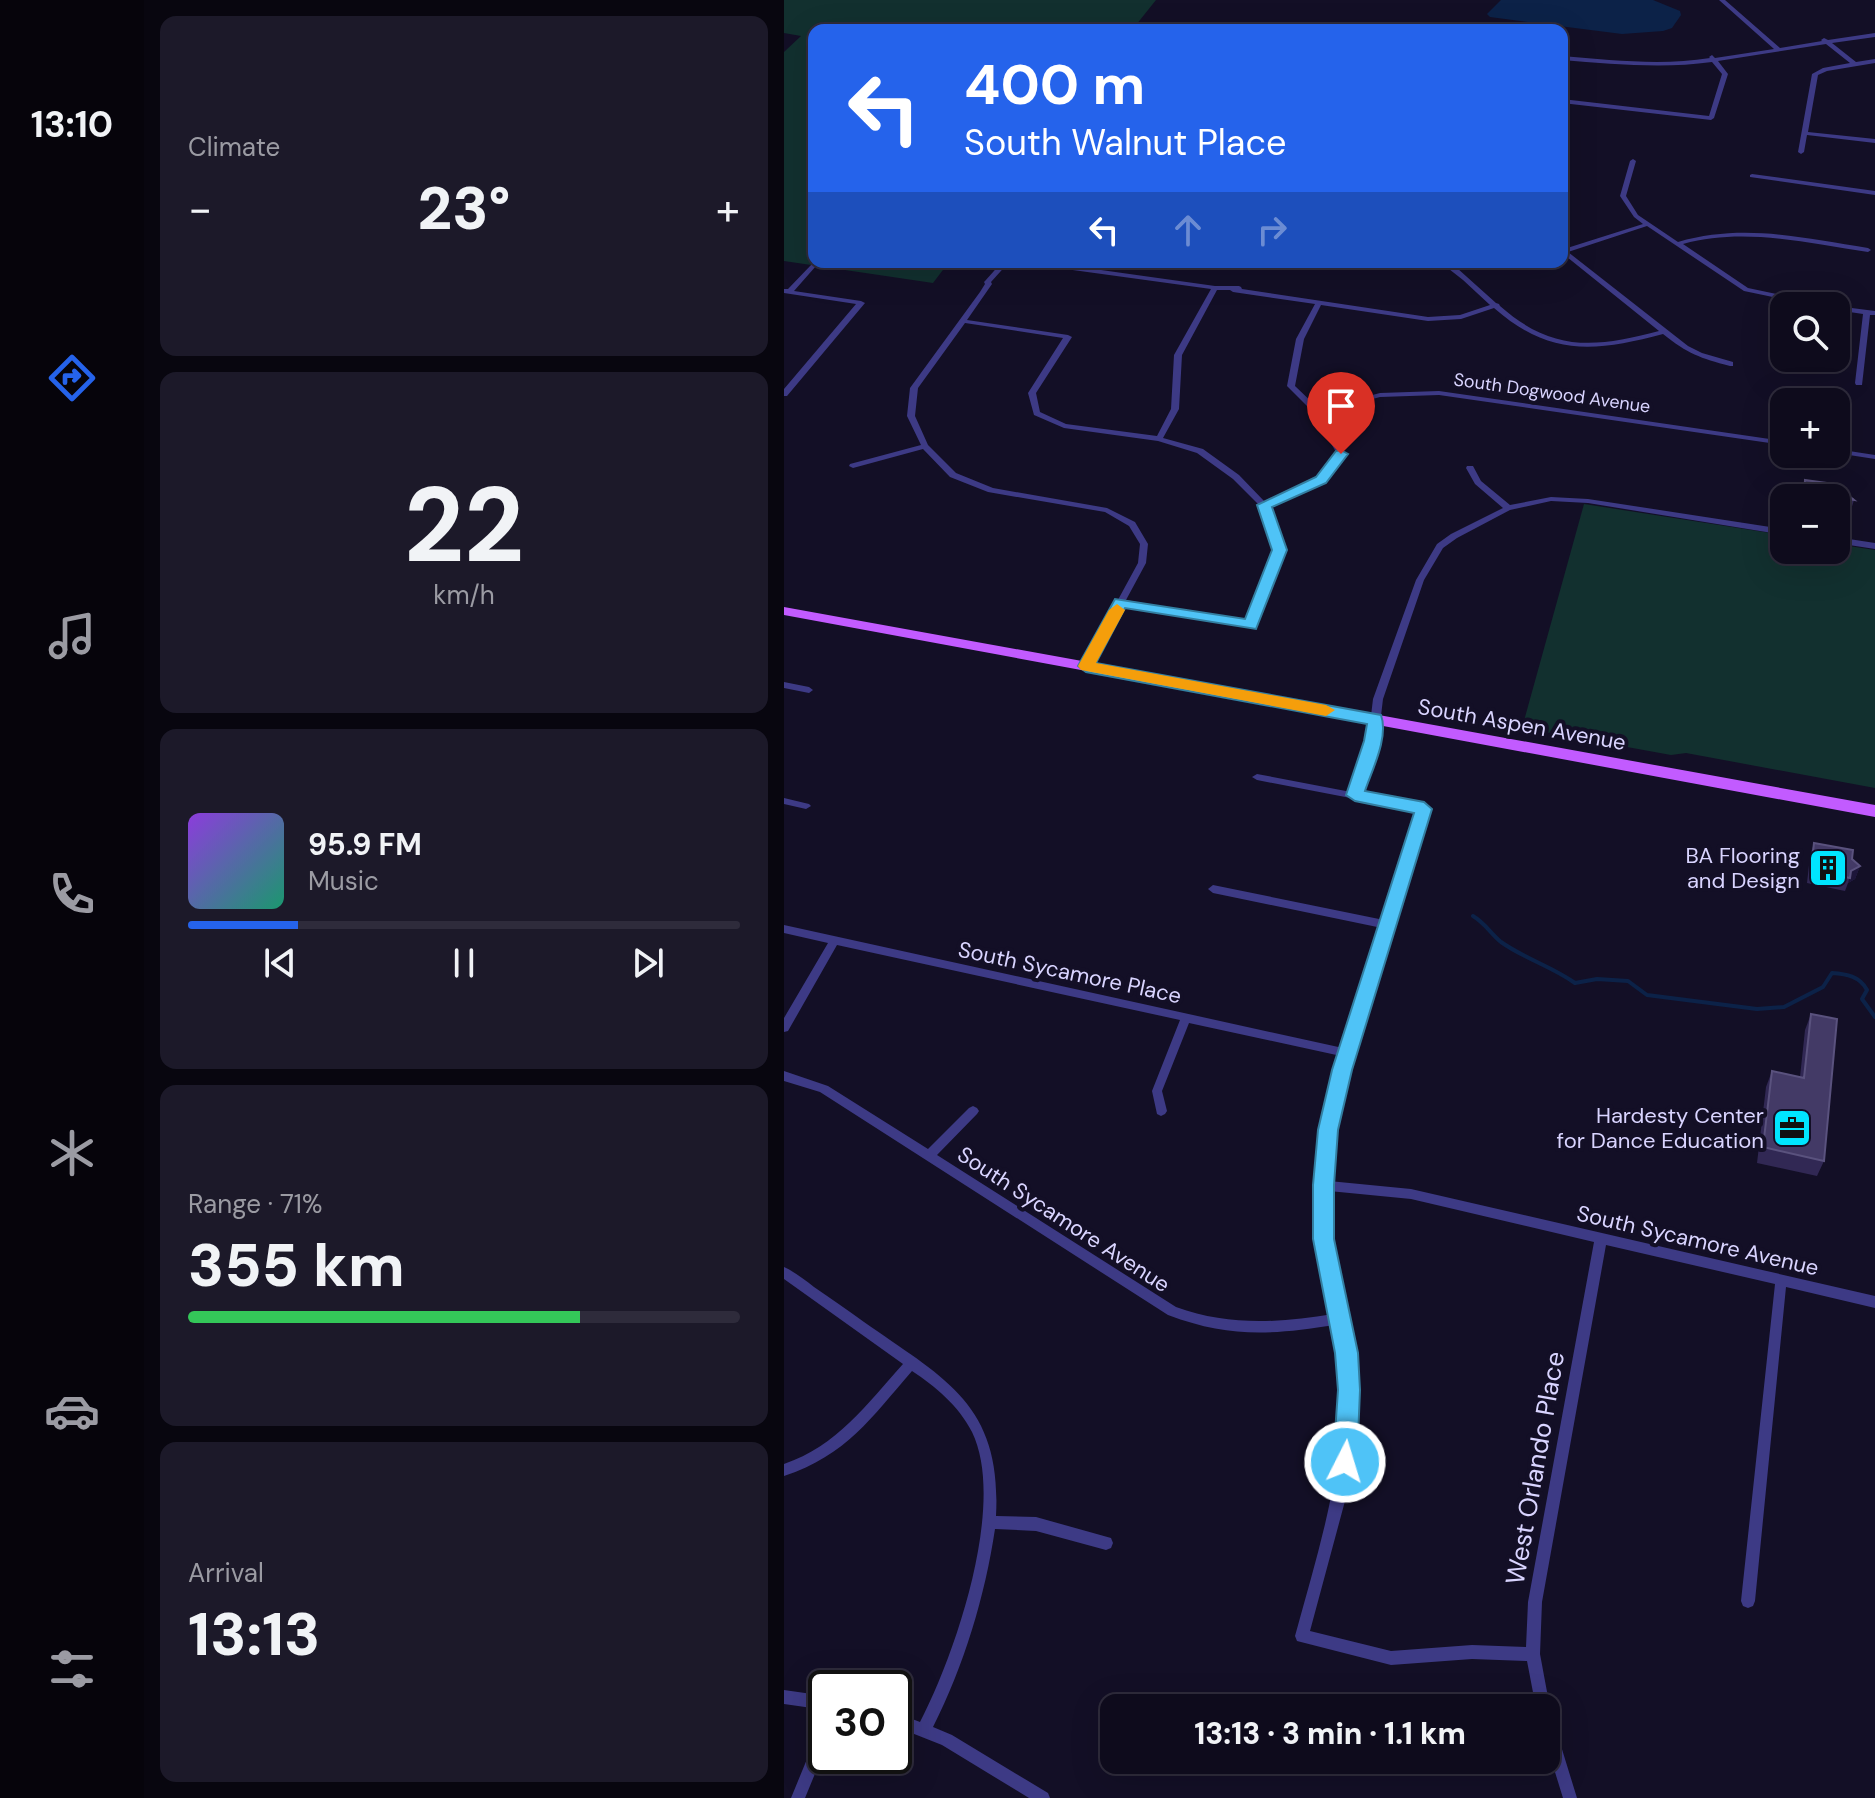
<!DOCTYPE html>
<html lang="en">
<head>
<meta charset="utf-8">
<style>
	body { margin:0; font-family:"DM Sans",sans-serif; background:#1c1929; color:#f1f3f6; height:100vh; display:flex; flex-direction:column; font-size:30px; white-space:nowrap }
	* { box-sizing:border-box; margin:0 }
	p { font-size:26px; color:#9b9ba3 }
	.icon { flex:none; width:44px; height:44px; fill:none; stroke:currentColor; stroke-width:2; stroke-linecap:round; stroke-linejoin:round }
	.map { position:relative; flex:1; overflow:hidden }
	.sheet { display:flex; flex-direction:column; gap:16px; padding:16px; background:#08060f; width:640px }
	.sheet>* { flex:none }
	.banner { position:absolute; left:24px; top:24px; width:760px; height:244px; border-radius:16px; box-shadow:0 8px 32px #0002,0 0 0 2px #2e2b3b; background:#2563eb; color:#fff; overflow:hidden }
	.controls { position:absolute; left:986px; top:292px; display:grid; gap:16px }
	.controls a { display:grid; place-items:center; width:80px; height:80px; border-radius:16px; background:#0e0b1c; box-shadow:0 8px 32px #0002,0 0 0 2px #2e2b3b; font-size:40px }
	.speed { position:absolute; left:24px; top:1670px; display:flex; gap:16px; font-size:40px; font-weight:700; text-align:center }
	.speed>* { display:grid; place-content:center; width:104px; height:104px; border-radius:50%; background:#0e0b1c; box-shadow:0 8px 32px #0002,0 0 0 2px #2e2b3b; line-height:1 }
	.speed .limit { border:4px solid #111; border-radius:12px; background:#fff; color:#111 }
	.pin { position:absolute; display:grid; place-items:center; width:68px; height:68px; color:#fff; margin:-82px -34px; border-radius:50% 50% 50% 0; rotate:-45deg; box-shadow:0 0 8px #0007 }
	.pin .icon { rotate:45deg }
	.me { position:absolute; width:88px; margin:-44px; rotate:5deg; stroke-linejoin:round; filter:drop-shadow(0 0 6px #0008) }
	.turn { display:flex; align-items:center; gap:28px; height:168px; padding:0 24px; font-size:36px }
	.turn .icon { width:104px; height:104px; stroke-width:2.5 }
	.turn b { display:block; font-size:56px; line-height:68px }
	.lanes { display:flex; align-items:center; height:76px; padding:0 24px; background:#0003; justify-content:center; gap:40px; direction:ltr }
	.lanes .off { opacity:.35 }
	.big { font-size:60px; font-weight:800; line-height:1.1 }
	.sheet .card { flex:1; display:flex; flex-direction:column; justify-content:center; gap:12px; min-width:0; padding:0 28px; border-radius:16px; background:#1c1929 }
	.sheet .dial { align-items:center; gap:0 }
	.dial b { font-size:104px; line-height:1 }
	.song { display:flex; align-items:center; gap:24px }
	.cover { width:96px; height:96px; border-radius:12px; background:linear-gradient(135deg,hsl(270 70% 55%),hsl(160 70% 35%)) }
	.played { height:8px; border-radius:4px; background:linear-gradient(90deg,#2563eb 20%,#2e2b3b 20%) }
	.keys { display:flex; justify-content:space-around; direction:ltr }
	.heat { display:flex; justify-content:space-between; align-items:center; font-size:44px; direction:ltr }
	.charge { height:12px; border-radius:6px; background:linear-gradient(90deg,#34c759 71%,#2e2b3b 0) }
	.trip { position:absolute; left:316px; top:1694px; width:460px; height:80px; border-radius:16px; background:#0e0b1c; box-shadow:0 8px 32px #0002,0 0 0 2px #2e2b3b; font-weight:800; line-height:80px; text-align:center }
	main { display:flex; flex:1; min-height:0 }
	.tab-bar { display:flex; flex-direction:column; width:144px; justify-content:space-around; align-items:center; background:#06040b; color:#9b9ba3 }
	.tab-bar .icon { width:56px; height:56px }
	.tab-bar .selected { color:#2563eb }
	.tab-bar b { font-size:36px; color:#f1f3f6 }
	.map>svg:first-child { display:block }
	.green { fill:#12302f }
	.water { fill:#0c2248 }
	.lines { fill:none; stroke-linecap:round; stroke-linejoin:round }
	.stream { stroke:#0c2248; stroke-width:4 }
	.minor { fill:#3d3a85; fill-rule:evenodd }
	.primary { fill:#c25bff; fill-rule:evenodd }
	.wall { fill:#312854 }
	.shaded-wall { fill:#1d163a }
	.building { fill:#433a66; stroke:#5a527e; stroke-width:2 }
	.route { fill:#4fc3f7; stroke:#337fa1; stroke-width:2 }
	.slow { fill:#f59e0b }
	.labels { text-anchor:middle; stroke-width:8; stroke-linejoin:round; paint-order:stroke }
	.far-street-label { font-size:18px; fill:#d9d4ff; stroke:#130f26 }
	.street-label { font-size:22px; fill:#d9d4ff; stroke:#130f26 }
	.poi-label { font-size:22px; fill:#d9d4ff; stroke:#130f26; text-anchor:end }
	.near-street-label { font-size:26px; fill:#d9d4ff; stroke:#130f26 }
</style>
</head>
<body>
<main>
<nav class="tab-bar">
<b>13:10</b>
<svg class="icon selected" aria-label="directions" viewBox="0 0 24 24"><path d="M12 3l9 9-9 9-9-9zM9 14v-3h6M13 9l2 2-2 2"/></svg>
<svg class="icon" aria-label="music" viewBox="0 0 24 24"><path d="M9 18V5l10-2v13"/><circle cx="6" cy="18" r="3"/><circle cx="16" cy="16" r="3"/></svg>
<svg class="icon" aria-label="phone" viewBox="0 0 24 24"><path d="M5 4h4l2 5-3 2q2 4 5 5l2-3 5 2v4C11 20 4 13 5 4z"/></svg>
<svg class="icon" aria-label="climate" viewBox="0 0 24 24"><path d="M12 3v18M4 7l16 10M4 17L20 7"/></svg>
<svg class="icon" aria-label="car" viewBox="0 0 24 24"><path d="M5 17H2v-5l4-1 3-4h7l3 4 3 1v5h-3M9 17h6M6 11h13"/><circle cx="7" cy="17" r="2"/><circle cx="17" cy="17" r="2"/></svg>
<svg class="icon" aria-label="filters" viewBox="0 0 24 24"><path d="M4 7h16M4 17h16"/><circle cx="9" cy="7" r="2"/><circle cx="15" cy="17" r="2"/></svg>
</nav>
<section class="sheet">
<div class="card"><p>Climate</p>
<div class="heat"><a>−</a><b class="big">23°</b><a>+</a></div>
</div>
<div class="card dial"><b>22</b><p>km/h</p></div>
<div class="card">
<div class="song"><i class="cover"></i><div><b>95.9 FM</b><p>Music</p></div></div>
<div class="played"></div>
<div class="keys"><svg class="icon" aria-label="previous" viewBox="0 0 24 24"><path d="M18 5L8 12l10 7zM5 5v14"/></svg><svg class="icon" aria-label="pause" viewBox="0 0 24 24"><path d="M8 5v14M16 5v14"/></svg><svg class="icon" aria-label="next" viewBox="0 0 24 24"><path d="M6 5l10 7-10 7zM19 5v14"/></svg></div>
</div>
<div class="card"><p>Range · 71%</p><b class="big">355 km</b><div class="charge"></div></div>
<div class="card"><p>Arrival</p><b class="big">13:13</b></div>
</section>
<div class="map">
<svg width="1091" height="1798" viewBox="0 0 1091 1798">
	<rect width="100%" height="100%" fill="#130f26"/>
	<path class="green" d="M0 0H372L348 30H30V262H165L149 283 0 261V52L17 36 0 33Z
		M800 504 1000 535V550H1052V544L1091 550V788L902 753 887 755 738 728Z"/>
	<path class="water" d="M717 0H869L896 11 897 15 888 28 879 31 838 34 706 17 703 14Z"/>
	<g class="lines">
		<path class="stream" d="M689 916C701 923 707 934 717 942 741 959 767 966 791 983L813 979 844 981 863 995 973 1009 1000 1007 1039 987 1048 973C1062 974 1076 976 1083 990L1078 999 1091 1017"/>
		<path class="minor" d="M935 0H941L996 48 1038 41 1037 40 1040 38 1044 40 1091 33V37L1048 43 1072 62 1091 59V63L1043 71 1034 75 1024 132 1091 139V143L1023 135 1020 152 1017 154 1014 152 1028 74 1039 68 1066 63 1042 44 934 61 944 74 930 118 927 120 778 103V99L925 116 938 74 928 62C879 69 828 64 778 60V56C827 60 877 66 926 58L925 57 928 55 931 58 990 49Z
			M564 28H573L576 30H561Z
			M849 159 852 161 842 196 854 215 894 242C960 223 1018 238 1084 248L1087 250 1084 252C1022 243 960 227 899 244L964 288 1041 304 1045 306H1031L960 291 863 226 784 252 904 346 918 353 949 362V366H946C916 358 904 354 879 334 811 352 766 357 710 308L677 319 644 321 537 305 520 339 511 386 535 409 596 393 655 391 1000 441V445L655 395 596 397 537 413 561 454 540 482 484 506 499 550 469 627 466 628 339 605 306 666 302 669 298 666 354 563 356 544 345 526 321 512 204 492 166 477 139 449 69 468 65 466 66 464 137 445 123 416 126 388 196 292 201 284 200 282 201 281 218 262H225L207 282 208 284 183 320 284 335 288 337 252 393 256 412 282 424 373 436 387 409 390 355 427 289 245 264 242 262H260L431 286H455L457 287 458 289 644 317 676 315 706 305 679 280 656 262H664L673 268 712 303 715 304 716 306C768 352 811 348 875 331L778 253V248L780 249 859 224 850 217 836 196 846 161ZM433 290H446L449 292 531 304 512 339 503 386 530 413 553 454 534 478 481 502 455 475 419 449 379 438 395 409 398 355ZM181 323 279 338 244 393 250 415 280 428 374 441 413 453 449 479 476 506 491 550 463 622 342 600 362 563 364 544 351 522 323 508 209 488 172 473 144 445 131 416 134 388Z
			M968 174 1091 191V195L966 177V175Z
			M30 263 32 264V266L10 291 77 301 81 303 3 396H0V389L72 304 0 293V289H4L28 264Z
			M1052 306 1091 311V315H1086L1078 385H1072L1071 383 1079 314 1052 310Z
			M1052 449 1091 455V459L1052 453Z
			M683 466H689L697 481 726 505 767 497 804 499 1000 529V535L804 503 767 501 726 510 673 538 659 548 640 580 599 699 594 741 576 793 640 806 645 809 568 1053 550 1130 545 1181 627 1189 1091 1296V1308L1002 1287 971 1601 969 1606 964 1608 959 1606 957 1601 991 1284 822 1245 758 1602 756 1654 766 1708 763 1713 767 1715 769 1720 793 1798H779L762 1743V1708H752L743 1661 688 1659 607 1665 513 1641 511 1636C539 1534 573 1432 551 1325 487 1335 445 1338 384 1315L36 1092 0 1081V1071L44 1086 144 1149 185 1108 189 1106 193 1108 195 1111 193 1114 153 1155 392 1307C444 1326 495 1323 549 1314L533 1239V1185L538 1130 557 1056 405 1023 378 1091 383 1111 381 1114 377 1116 373 1114 368 1091 396 1020 53 945 4 1031 0 1032V1018L44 943 0 933V925L559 1048 598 928 429 893 424 889 429 885 600 920 634 811 473 780 468 777 473 774 567 792 584 741 589 699 632 580 653 544 667 534 719 508 691 484 682 468ZM545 1191 627 1199 810 1242 744 1602 742 1647 688 1645 607 1651 526 1631 561 1501 570 1427 569 1353 562 1320 563 1318 561 1314 545 1239Z
			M1052 537 1091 543V549L1052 543Z
			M0 682 25 687 29 690 25 693 0 688Z
			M0 798 25 804 27 806 22 809 0 804Z
			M0 1267C11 1272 21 1280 30 1287 47 1299 64 1310 80 1322 161 1379 218 1404 212 1516L252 1517 327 1538 329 1543 327 1548 322 1550 252 1531 211 1529C201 1596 180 1666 149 1727L168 1735 264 1793 266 1798H245L158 1745 110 1726V1712L136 1722C171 1655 223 1504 188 1432 174 1405 152 1387 128 1371 87 1418 63 1455 0 1476V1464C53 1446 83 1404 119 1364L0 1279Z
			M0 1690 42 1696V1710L0 1704Z
			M42 1723V1747L21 1798H7L37 1725Z"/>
		<path class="primary" d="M0 607 1091 805V817L0 615Z"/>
	</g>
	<path class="wall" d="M1021 480 1070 500 1066 513 1052 511V498H1017Z
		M1030 843 1068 859 1076 866 1071 879 1064 883 1061 891 1023 883 1026 856Z
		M1027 1014 1040 1161 1033 1176 973 1163 982 1087 988 1071 1016 1077 1021 1030Z"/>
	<path class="shaded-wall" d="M1076 866 1071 879 1064 883 1067 871Z"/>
	<path class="building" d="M1021 480 1050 484 1070 500 1044 496V498H1020Z
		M1030 843 1069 850 1068 859 1076 866 1067 871 1066 878 1027 870Z
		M1027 1014 1053 1019 1040 1161 979 1147 988 1071 1020 1078Z"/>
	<path class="route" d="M557 450 564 454 542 483 488 507 503 550 472 629 341 608 312 663 597 715C605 737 588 770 581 791L640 802 648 809 568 1070 554 1130 550 1185V1239L574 1353 576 1390 573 1462 569 1470 561 1473 553 1470 549 1462 554 1390 551 1353 529 1239V1185L534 1130 548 1070 630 813 571 801 562 795 580 741 583 724 302 672 294 666 331 599 461 619 488 550 473 505 532 477 552 451Z"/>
	<path class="slow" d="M333 604 341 610 312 663 542 705 551 710 542 716 297 670 294 666 325 610Z"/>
	<defs>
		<symbol id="building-square" viewBox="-11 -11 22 22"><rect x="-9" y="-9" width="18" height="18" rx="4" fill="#00e5ff" stroke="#130f26"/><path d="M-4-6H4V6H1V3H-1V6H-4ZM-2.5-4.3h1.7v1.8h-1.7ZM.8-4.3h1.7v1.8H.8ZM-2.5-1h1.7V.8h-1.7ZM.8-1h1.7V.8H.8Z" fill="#111"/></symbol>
		<symbol id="office-square" viewBox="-11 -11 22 22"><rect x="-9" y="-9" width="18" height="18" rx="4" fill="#00e5ff" stroke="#130f26"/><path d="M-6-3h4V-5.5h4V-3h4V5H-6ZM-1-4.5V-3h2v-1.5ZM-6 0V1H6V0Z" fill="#111"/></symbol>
	</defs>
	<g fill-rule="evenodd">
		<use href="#building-square" x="1022" y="846" width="44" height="44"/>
		<use href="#office-square" x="986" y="1106" width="44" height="44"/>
	</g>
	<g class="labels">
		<g class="far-street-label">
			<text transform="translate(768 393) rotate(8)" y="6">South Dogwood Avenue</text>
		</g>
		<g class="street-label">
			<text transform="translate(738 724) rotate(10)" y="8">South Aspen Avenue</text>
			<text transform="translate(286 972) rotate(12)" y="8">South Sycamore Place</text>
			<text transform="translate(280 1219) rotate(33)" y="8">South Sycamore Avenue</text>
			<text transform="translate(914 1240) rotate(13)" y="8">South Sycamore Avenue</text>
		</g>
		<g class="poi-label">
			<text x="1016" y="863">BA Flooring<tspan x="1016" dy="25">and Design</tspan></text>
			<text x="980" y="1123">Hardesty Center<tspan x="980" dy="25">for Dance Education</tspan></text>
		</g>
		<g class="near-street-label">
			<text transform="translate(751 1468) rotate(-80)" y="9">West Orlando Place</text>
		</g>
	</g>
</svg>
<div class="controls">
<a><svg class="icon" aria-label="search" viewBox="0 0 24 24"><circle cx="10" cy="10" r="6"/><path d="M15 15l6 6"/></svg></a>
<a>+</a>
<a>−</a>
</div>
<div class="speed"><div class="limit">30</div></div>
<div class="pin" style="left:557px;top:454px;background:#d93025"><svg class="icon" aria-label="arrive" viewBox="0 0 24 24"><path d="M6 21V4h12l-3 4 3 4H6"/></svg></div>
<svg class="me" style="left:561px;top:1462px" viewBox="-20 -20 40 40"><circle r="17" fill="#4fc3f7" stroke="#fff" stroke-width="3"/><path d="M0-11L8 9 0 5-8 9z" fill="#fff"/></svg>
<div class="trip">13:13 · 3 min · 1.1 km</div>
<div class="banner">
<div class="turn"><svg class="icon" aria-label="left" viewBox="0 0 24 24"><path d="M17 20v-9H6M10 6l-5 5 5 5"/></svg><div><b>400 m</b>South Walnut Place</div></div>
<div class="lanes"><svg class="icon" aria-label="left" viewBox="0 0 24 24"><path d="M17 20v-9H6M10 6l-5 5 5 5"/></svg><svg class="icon off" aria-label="ahead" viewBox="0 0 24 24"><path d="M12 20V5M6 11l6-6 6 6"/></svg><svg class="icon off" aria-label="right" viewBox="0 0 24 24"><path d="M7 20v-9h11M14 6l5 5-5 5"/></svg></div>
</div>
</div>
</main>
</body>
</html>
